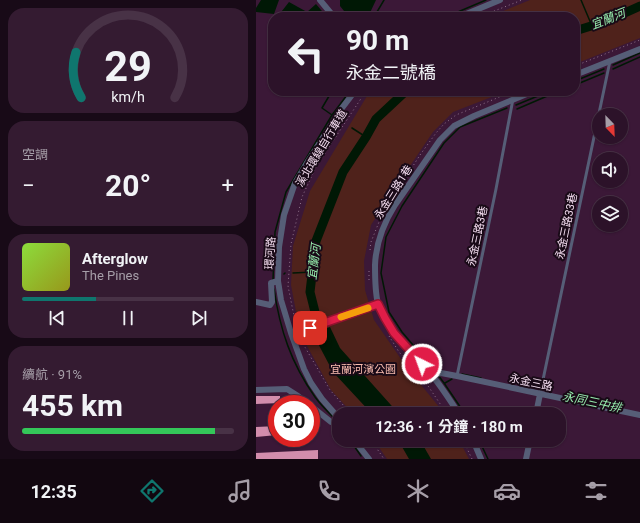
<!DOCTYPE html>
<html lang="zh-TW">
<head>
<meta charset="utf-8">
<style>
	body { margin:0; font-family:Roboto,"Noto Sans TC",sans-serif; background:#341b31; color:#f1f3f6; height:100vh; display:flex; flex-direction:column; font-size:15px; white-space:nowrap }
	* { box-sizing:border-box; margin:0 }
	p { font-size:13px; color:#a69ea8 }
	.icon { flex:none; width:22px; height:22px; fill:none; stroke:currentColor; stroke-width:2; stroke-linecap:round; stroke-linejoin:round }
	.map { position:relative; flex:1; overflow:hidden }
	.panel { display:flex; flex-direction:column; gap:8px; padding:8px; background:#180a17; width:256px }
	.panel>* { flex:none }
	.banner { position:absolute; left:12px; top:12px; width:312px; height:84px; border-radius:16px; box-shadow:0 1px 3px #0004,0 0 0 1px #483246; background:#2c1229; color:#f1f3f6; overflow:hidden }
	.needle { width:26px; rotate:157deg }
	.controls { position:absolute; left:336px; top:108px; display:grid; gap:8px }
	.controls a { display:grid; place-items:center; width:36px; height:36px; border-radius:50%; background:#2c1229; box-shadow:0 1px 3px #0004,0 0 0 1px #483246; font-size:20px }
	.speed { position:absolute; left:12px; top:395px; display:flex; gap:8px; font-size:20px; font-weight:700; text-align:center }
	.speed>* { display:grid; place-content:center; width:52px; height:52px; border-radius:50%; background:#2c1229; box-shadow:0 1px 3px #0004,0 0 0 1px #483246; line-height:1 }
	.speed .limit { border:6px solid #d22; background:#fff; color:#111 }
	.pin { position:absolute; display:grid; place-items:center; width:34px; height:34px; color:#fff; margin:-17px; border-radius:8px; box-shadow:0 2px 6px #0006 }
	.me { position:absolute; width:44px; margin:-22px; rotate:318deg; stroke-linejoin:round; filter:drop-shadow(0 0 3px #0008) }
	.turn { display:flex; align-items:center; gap:14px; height:84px; padding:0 12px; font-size:18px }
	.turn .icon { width:52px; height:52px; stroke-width:2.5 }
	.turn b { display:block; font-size:28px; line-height:34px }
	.big { font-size:30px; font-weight:700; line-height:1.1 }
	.panel .tile { flex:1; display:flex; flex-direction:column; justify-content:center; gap:6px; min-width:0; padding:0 14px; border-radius:16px; background:#341b31 }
	.panel .dial { align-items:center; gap:0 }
	.dial svg { height:104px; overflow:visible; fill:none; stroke:#483246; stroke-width:7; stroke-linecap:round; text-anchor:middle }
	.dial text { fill:#f1f3f6; stroke:none }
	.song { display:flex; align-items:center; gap:12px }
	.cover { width:48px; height:48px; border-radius:6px; background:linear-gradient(135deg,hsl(90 70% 55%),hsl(60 70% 35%)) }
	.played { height:4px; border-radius:2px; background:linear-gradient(90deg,#0f766e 35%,#483246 35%) }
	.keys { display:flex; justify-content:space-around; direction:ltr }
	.heat { display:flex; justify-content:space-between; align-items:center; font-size:22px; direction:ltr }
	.charge { height:6px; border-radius:3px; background:linear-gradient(90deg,#34c759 91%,#483246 0) }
	.trip { position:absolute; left:76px; top:407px; width:234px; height:40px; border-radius:16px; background:#2c1229; box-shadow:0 1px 3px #0004,0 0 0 1px #483246; font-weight:700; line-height:40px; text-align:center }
	.tabs { display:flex; height:64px; justify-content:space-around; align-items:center; background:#120710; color:#a69ea8 }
	.tabs .icon { width:28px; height:28px }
	.tabs .on { color:#0f766e }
	.tabs b { font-size:18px; color:#f1f3f6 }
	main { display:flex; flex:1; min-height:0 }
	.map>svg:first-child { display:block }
	.green { fill:#4f221b }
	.water { fill:#001805 }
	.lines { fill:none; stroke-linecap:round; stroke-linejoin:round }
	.stream { stroke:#001805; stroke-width:1.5 }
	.river { stroke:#001805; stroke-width:9 }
	.building { fill:#d28dac }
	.path { stroke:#91748d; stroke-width:1; stroke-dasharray:1 3; stroke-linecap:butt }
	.service { stroke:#565e77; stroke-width:3 }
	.minor { stroke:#565e77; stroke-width:6 }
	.minor-bridge { stroke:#565e77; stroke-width:6 }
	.route-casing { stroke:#92132f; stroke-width:10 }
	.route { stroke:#e11d48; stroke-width:7 }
	.slow { stroke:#f59e0b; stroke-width:7 }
	.labels { text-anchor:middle; stroke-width:4; stroke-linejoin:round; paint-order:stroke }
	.street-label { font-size:11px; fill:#f6dff2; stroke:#190a17 }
	.park-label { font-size:11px; fill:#f9bcaf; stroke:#190a17 }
	.water-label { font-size:12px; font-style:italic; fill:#95ebac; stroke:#190a17 }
</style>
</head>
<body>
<main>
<section class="panel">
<div class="tile dial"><svg viewBox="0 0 100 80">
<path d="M14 69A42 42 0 1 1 86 69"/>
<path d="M14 69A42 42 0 0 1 10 34" stroke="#0f766e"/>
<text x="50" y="56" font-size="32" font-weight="700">29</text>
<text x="50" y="72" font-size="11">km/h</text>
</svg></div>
<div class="tile"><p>空調</p>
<div class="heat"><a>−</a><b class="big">20°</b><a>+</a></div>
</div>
<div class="tile">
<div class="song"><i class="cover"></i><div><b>Afterglow</b><p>The Pines</p></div></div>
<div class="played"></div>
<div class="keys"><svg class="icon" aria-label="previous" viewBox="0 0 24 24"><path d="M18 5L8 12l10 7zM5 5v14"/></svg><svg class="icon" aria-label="pause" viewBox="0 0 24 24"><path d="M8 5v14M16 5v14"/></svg><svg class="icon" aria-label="next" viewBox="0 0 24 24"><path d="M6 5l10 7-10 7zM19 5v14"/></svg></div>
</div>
<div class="tile"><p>續航 · 91%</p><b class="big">455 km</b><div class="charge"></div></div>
</section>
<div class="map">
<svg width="384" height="459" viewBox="0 0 384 459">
	<rect width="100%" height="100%" fill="#3b1837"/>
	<path class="green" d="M274 0H384V38L319 64V17H233Z
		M114 91H251L197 112 177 132 135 194 115 225 108 261 109 290 118 320 152 369 184 408 188 414H97L75 390 44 333 35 285 37 246 54 191Z
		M118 440H203L213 459H131Z"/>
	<path class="water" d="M5 0H23L18 14 0 12V8Z
		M84 0H120L112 17H87L85 14 88 11 84 6Z
		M33 2 51 12 60 4 71 17H26L22 16Z
		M74 327 84 348 143 414H116L77 372 57 334Z
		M140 440H164L175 459H153L145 445Z"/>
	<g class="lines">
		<path class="stream" d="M325 0 336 26
			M118 17 128 0
			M190 17 230 0
			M357 65 384 53
			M357 69 384 57
			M319 81 348 69
			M319 85 348 73
			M76 91 66 108 76 115
			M260 105 294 91
			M261 109 303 91
			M96 128 110 137
			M37 273 57 272
			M28 274 29 273
			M17 280 19 232 30 192 76 115 94 91
			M18 289C24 330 35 363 59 397 64 404 71 411 77 417
			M180 372 146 332 133 312 125 273 130 237 146 206 188 143 204 127 251 108
			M206 374 225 378
			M182 375 188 383 209 414
			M189 383 196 379
			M94 440 105 456
			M223 440 232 459"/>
		<path class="river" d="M319 31 351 21 384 6
			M71 341 61 320 54 292 60 241 87 172 110 137 120 119 150 91"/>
	</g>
	<path class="building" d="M0 396H24V403L0 404Z
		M21 426V435L0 437V427Z
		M62 450V459H0V453Z"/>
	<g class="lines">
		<path class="path" d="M223 17 266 0
			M319 66 384 40
			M134 202 164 155 180 133 188 124 200 115 258 91
			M129 211 132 205
			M114 250 115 242 123 222
			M113 280V269
			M40 326 32 286 35 244 46 197 59 169 77 141 110 91
			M133 336 143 352 168 380 191 414
			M43 337 74 390 95 414
			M115 440 128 459
			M207 440 216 459"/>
		<path class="service" d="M201 376 240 189 257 99
			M284 394 354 61"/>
		<path class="minor" d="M64 0 78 17
			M203 17 244 0
			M319 75 384 49
			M0 302 14 305 16 302 15 283 22 281
			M176 375 185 373 201 376 384 415
			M0 390 31 389 42 396 52 404
			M55 406 75 422H78L83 425
			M203 414C194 400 185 386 175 374 157 352 131 333 122 304 119 292 119 278 119 265 120 242 127 224 139 205L184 140 198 126 218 116 278 91
			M280 414 284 394
			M83 420 80 415 66 399 55 383 48 369 35 333 25 300 22 281 23 247 28 215 39 183 52 161 86 108 99 91
			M98 440 113 459
			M217 440 225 459
			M270 459 274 440"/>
		<path class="minor-bridge" d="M41 332 122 304"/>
	</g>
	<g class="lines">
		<defs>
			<path id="route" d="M54 328 122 304 129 318 138 333 166 364"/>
		</defs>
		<use href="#route" class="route-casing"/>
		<use href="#route" class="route"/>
		<path class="slow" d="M85 317 112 308"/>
	</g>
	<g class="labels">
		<g class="street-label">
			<text transform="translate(65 148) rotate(-59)" y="4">溪北環線自行車道</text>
			<text transform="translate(137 192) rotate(-58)" y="4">永金三路1巷</text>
			<text transform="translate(310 226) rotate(-78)" y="4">永金三路33巷</text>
			<text transform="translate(221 236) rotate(-78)" y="4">永金三路3巷</text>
			<text transform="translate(14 253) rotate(-86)" y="4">環河路</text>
			<text transform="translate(275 382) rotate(12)" y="4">永金三路</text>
		</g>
		<g class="park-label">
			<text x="107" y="373">宜蘭河濱公園</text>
		</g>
		<g class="water-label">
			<text transform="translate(352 19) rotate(-21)" y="4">宜蘭河</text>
			<text transform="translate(58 262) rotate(-83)" y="4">宜蘭河</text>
			<text transform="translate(336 402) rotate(12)" y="4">永同三中排</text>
		</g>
	</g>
</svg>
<div class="controls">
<a><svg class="needle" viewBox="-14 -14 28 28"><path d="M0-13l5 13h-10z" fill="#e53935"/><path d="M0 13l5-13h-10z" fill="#a69ea8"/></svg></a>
<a><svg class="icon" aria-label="sound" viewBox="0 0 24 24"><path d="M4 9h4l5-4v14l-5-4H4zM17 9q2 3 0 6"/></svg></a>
<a><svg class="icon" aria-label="layers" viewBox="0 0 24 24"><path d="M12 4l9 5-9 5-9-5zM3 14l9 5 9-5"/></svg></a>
</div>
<div class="speed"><div class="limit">30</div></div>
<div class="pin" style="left:54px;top:328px;background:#d93025"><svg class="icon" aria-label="arrive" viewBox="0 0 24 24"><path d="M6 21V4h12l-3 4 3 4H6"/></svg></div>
<svg class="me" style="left:166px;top:364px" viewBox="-20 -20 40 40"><circle r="17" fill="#e11d48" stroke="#fff" stroke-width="3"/><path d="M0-11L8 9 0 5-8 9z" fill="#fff"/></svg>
<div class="trip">12:36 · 1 分鐘 · 180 m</div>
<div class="banner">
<div class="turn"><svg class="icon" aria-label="left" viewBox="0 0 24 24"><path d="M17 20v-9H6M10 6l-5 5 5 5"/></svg><div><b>90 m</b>永金二號橋</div></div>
</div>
</div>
</main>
<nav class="tabs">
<b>12:35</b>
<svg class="icon on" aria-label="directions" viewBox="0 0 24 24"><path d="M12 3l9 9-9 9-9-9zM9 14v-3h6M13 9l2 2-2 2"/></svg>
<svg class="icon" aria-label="music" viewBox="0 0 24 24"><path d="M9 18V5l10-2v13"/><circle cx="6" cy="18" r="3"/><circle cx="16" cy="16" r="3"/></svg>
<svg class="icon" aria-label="phone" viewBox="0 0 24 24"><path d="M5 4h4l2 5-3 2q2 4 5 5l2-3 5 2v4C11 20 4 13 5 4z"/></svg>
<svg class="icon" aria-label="climate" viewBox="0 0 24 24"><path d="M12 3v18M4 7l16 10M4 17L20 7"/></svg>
<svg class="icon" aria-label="car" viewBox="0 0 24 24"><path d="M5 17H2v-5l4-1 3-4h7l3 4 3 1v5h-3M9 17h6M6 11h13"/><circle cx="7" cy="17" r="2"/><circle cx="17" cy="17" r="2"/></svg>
<svg class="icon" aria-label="filters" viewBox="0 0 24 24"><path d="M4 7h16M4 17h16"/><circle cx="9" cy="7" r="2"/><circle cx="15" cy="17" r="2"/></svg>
</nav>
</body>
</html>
